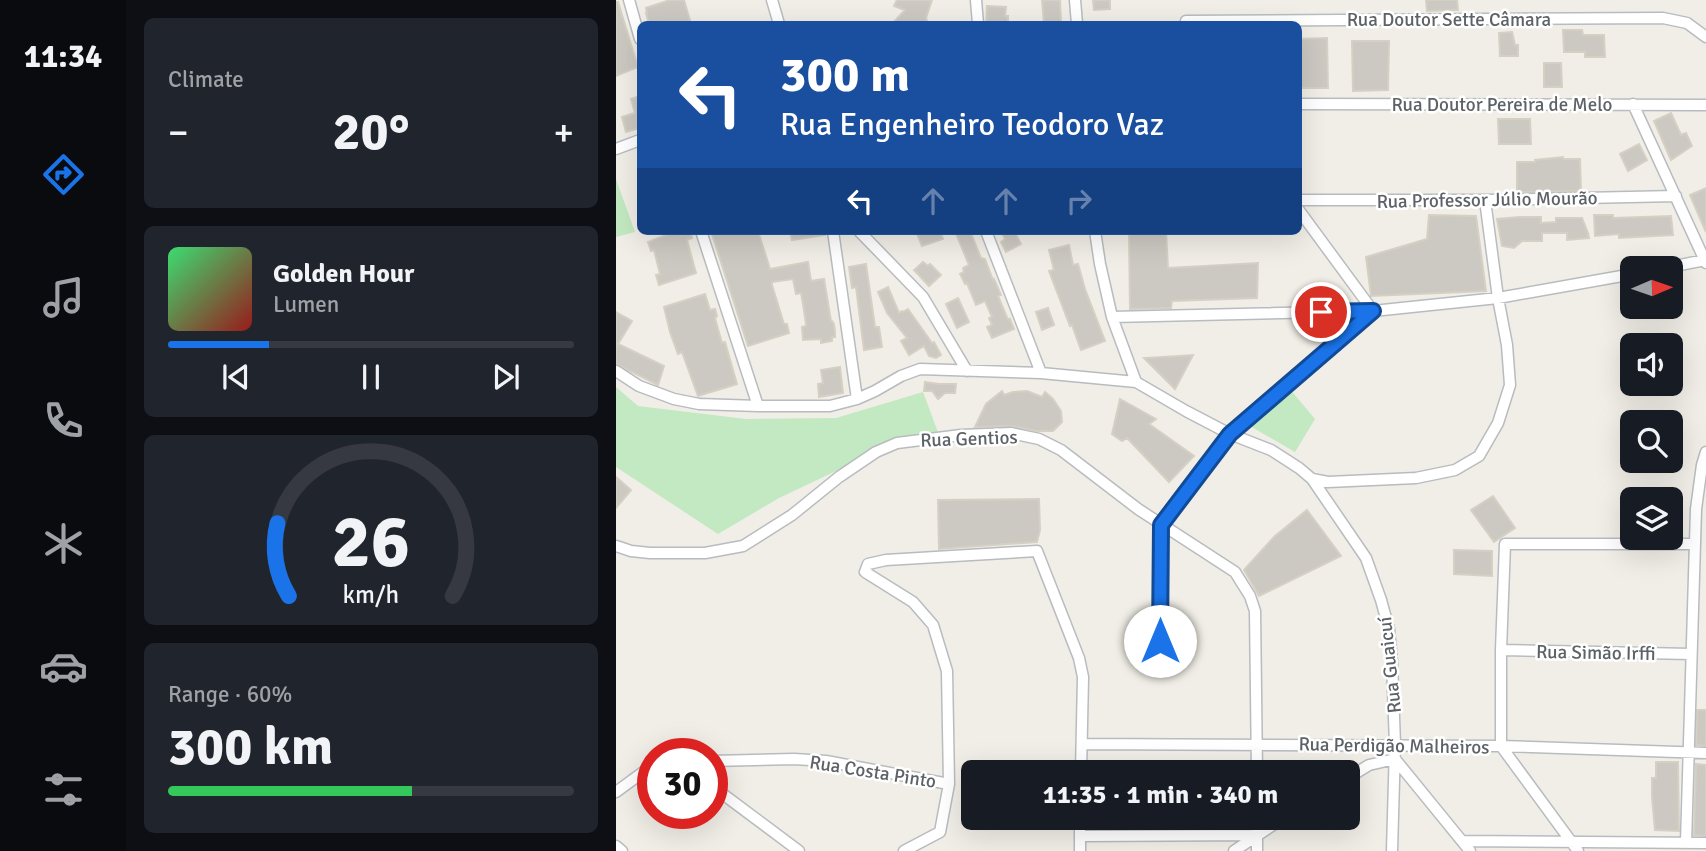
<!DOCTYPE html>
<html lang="en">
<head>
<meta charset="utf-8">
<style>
	body { margin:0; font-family:Signika,sans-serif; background:#20242c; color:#f1f3f6; height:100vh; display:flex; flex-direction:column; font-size:26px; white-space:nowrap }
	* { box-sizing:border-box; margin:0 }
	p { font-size:23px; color:#9ea1a6 }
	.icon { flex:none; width:38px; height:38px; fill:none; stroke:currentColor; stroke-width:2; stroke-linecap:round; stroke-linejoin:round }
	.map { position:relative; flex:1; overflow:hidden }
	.drawer { display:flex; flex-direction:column; gap:18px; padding:18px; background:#0d0f14; width:490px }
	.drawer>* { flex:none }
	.top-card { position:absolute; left:21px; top:21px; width:665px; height:214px; border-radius:10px; box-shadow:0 7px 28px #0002; background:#1a4fa0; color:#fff; overflow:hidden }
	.needle { width:46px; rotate:88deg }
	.tools { position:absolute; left:1004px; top:256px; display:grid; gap:14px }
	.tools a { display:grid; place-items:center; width:63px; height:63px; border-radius:10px; background:#171b24; box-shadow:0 7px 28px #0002; font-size:35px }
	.speed { position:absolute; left:21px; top:738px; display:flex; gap:14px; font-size:35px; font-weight:700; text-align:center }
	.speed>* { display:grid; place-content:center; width:91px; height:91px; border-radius:50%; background:#171b24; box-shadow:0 7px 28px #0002; line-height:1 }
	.speed .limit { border:10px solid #d22; background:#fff; color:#111 }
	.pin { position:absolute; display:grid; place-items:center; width:60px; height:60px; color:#fff; margin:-30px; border:4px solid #fff; border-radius:50%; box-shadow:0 2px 7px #0007 }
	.me { position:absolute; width:77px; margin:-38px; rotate:0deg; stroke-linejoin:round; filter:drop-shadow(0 0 5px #0008) }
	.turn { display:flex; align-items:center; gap:24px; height:147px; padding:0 28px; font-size:32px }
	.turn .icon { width:91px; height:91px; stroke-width:2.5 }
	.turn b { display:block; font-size:49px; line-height:60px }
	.lanes { display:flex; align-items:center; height:66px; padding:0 28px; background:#0003; justify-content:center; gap:35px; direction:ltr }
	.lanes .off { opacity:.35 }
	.big { font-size:52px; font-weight:800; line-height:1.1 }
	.drawer .card { flex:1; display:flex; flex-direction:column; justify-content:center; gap:10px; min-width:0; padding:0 24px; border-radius:10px; background:#20242c }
	.drawer .dial { align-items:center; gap:0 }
	.dial svg { height:182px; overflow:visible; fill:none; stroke:#363941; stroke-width:7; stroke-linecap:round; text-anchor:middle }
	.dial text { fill:#f1f3f6; stroke:none }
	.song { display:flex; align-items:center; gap:21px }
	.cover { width:84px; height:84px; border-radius:10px; background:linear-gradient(135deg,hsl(140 70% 55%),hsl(0 70% 35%)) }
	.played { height:7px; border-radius:4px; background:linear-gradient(90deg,#1a73e8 25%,#363941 25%) }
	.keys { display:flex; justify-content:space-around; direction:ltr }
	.heat { display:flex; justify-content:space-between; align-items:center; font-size:38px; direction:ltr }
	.charge { height:10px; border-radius:5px; background:linear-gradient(90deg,#34c759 60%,#363941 0) }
	.trip { position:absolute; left:345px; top:760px; width:399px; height:70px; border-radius:10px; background:#171b24; box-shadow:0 7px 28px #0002; font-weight:800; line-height:70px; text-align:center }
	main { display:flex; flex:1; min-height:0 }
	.tabs { display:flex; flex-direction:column; width:126px; justify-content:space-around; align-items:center; background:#090b0e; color:#9ea1a6 }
	.tabs .icon { width:49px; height:49px }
	.tabs .active { color:#1a73e8 }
	.tabs b { font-size:32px; color:#f1f3f6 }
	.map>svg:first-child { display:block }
	.green { fill:#c2e9c1 }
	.building { fill:#ccc9c3; stroke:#d6d0c4; stroke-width:2 }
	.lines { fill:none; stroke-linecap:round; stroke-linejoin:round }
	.minor-casing { stroke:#b8bcc0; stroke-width:13 }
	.minor { stroke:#fff; stroke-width:10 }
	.route-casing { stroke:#114b97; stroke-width:18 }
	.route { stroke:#1a73e8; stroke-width:12 }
	.labels { text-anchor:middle; stroke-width:5; stroke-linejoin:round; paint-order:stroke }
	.street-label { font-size:19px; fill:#5d6267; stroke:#fff }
</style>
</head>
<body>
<main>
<nav class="tabs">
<b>11:34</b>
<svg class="icon active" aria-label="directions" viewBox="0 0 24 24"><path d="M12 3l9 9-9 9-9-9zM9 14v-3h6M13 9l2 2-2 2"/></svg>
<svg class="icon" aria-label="music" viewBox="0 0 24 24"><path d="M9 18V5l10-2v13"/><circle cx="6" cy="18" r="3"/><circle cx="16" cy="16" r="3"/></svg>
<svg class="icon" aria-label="phone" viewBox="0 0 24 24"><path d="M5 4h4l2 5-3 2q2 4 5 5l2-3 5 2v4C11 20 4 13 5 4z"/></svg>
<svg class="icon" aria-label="climate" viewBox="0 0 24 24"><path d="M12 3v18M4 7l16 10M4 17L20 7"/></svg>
<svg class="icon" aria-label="car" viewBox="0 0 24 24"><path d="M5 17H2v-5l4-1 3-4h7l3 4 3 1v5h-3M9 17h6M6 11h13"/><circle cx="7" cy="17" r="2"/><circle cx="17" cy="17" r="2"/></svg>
<svg class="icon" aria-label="filters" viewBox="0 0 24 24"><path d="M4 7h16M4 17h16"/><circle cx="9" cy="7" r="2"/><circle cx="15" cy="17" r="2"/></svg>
</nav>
<section class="drawer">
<div class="card"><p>Climate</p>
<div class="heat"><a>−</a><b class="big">20°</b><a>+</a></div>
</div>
<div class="card">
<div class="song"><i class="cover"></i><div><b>Golden Hour</b><p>Lumen</p></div></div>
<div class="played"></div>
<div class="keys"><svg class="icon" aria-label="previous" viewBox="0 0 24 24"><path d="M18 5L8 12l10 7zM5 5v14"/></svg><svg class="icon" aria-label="pause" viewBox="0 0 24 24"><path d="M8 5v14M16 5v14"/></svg><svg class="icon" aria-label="next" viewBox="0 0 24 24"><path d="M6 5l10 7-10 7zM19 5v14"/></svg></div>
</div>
<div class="card dial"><svg viewBox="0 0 100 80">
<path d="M14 69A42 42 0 1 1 86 69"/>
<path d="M14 69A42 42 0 0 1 9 37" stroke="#1a73e8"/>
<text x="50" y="56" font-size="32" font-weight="700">26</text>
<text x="50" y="72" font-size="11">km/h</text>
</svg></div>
<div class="card"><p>Range · 60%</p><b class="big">300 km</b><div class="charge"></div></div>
</section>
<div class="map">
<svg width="1090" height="851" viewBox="0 0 1090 851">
	<rect width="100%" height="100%" fill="#f0eee6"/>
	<path class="green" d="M0 179 19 232 0 237Z
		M0 387 22 406 130 419 220 418 307 392 323 435 277 444 163 498 102 534 0 467Z
		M673 388 699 419 679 452 634 426Z"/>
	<path class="building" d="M54 0H68L75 24H33L30 13H31L30 8Z
		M281 0H316L310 18 312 24H276L289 10 278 6Z
		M426 0H444L445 24H428Z
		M477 0H494V9L478 10Z
		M810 0H841L842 10 811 11Z
		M0 2H2L22 67 0 76Z
		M371 6 390 7 389 16H392V24H370Z
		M947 30H966L967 35H988L989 57H969V52H948Z
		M896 32 899 45H902V56H884L883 33Z
		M711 38 712 88H682V39Z
		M736 41H773L772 90 737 91Z
		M928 63H945L946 87H928Z
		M24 96V128L10 132 6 117 19 113 15 99Z
		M1055 113 1065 135 1070 133 1076 146 1055 160 1038 121Z
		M882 119H914L915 144H883Z
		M1023 144 1031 160 1012 171 1004 154Z
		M947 157V159H964L965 191 901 192V162H919V160Z
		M1090 188V232L1074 195Z
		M813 215 860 216 870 291 755 296 750 257 811 239Z
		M978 215H997V218L1055 216 1057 235 1003 238V234L979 236Z
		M904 217H925V223L940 222V218H966L972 233 973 238 951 240V233H926V241H906L898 248 886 246 881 219Z
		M61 231H75L76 238 71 240 80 273 43 285 40 275 44 274 38 250 35 251 32 242Z
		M95 231H142L154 269 192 262 195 281 208 279 215 321H216L218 324 219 332V337H216V341L205 343V339L187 340 186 327 190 326V324L187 304 185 293 180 294 177 279 156 282V285L168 324H171L173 333 132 346Z
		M174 231H209V235L176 240Z
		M300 231H324L327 239 306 246Z
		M339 231H354L365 258 369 259 377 280 378 279 385 295 382 296 392 320 394 319 398 329 376 338 371 327 376 325 373 318 376 317 369 301 360 305 351 283 349 284 344 274 348 272 347 268 353 265Z
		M385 231H398L405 244 390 252 385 242 389 239Z
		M513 231H550L552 268 642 263 641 298 556 301 555 308 514 309Z
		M453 245 457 265 462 264 469 289 489 341 465 350 456 325 454 326 433 271 438 270 433 250Z
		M307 262 312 266 314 264 325 275 313 286 298 270Z
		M250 264 259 327H263L266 347 248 350 240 287 236 288 233 267Z
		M272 287 283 313 286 311 287 312 292 309 316 343 318 342 325 355 320 358 313 356 308 346 293 355 285 341 291 338 271 313 262 292Z
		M89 294 94 310 99 309 101 316 99 318 106 343 109 342 121 384 82 396 66 352 62 354 54 332 48 307Z
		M342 298 353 322 341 328 330 304Z
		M432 308 438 325 426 330 420 312Z
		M0 312 16 321 2 344 48 366 42 385 0 364Z
		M577 355 559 389 528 358Z
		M224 367 227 393 203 397 202 384 207 383 205 370Z
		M309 382 323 384H340L339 393H329L322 399 316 391H308Z
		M386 391 388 395 397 392 411 391 426 397 429 392 437 399 445 411 446 422 437 431H421L395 426 359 427 370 404Z
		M504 399 540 419 533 424 578 456 553 482 511 438 506 441 496 434Z
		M0 477 15 490 0 508Z
		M877 496 899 528 878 542 855 510Z
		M423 499 424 530 421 542 323 549 322 500Z
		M691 510 725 556 643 596 628 570 659 536Z
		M838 550 876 551V576L838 574Z
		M1081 710H1090V746L1080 745Z
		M1040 762H1062L1063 831 1039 830 1036 797V778H1040Z
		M1080 764 1090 765V836L1078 835Z"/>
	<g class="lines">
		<defs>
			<path id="minor" d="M13 0 24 39
				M156 0 163 24
				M360 0 362 24
				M459 0 461 24
				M572 24 570 21 1047 18 1071 23 1090 37
				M682 104 1090 105
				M1017 104 1090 263
				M0 149 24 140
				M682 200H869L1060 196
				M682 209 757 311
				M85 231 142 406
				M217 231 241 399
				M243 231 307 297 351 371
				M370 231 425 373
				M479 231 484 264 496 317 520 382 570 411 614 434 655 450 683 468 696 479 750 558 765 600 773 629 776 662 779 745 776 851
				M1049 268 1089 260
				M496 317 757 311 882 298 1017 274
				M0 371 23 386 58 399 83 404 142 406H214L241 399 259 391 285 376 304 369 425 373 520 382
				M696 479 712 482 800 478 839 470 863 456 882 423 894 385 891 345 882 298 869 200
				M0 546 15 551 34 553H89L127 546 176 515 223 477 260 452 281 443 345 435 395 433 423 439 445 450 522 509 619 572 634 596 639 611 641 772
				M544 641 545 525 614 434 757 311
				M885 650 1075 654
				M466 744 885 746 1090 753
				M779 759 854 851
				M96 761 178 759 210 761 333 784
				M732 778 753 765 779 759
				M96 786 183 851
				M0 792 30 770 37 768
				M641 817V851
				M464 836 641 835
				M846 841 1090 843
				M1070 843 1080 509 1086 465 1090 452
				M0 846 6 851
				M288 851 324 832 333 784 331 671 317 625 297 602 249 572 252 564 270 560 421 551 463 658 467 677 465 772
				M464 851V817
				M618 851 669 817
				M962 851 885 746V650L889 544H1079"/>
		</defs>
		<use href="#minor" class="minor-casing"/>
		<use href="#minor" class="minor"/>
	</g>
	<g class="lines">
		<defs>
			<path id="route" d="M544 641 545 525 614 434 757 311 705 312"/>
		</defs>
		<use href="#route" class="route-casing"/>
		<use href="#route" class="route"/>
	</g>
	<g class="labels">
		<g class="street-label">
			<text x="833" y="26">Rua Doutor Sette Câmara</text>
			<text x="886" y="111">Rua Doutor Pereira de Melo</text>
			<text transform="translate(871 199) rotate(-1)" y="7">Rua Professor Júlio Mourão</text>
			<text transform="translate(353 438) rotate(-2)" y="7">Rua Gentios</text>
			<text transform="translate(980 652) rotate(1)" y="7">Rua Simão Irffi</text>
			<text transform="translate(773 665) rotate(-96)" y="7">Rua Guaicuí</text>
			<text transform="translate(778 745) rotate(1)" y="7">Rua Perdigão Malheiros</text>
			<text transform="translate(257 771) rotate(9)" y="7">Rua Costa Pinto</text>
		</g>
	</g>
</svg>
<div class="tools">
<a><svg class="needle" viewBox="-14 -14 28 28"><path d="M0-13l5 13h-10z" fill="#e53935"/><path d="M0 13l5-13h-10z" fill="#9ea1a6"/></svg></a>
<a><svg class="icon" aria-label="sound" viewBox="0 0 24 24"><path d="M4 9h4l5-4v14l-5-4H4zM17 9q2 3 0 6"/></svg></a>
<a><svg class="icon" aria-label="search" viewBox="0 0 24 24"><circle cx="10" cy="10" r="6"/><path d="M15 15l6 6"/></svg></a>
<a><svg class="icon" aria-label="layers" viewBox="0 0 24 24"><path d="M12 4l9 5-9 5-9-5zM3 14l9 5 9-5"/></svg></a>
</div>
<div class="speed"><div class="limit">30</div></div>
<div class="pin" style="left:705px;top:312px;background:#d93025"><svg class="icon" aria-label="arrive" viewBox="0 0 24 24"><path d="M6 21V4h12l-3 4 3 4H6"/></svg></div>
<svg class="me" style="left:544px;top:641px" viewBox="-20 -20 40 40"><circle r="19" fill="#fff"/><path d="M0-13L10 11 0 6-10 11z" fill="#1a73e8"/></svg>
<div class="trip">11:35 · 1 min · 340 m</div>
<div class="top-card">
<div class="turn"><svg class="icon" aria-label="left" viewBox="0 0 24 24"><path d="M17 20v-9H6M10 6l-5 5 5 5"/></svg><div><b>300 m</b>Rua Engenheiro Teodoro Vaz</div></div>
<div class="lanes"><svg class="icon" aria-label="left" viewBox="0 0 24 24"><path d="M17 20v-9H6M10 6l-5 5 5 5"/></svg><svg class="icon off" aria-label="ahead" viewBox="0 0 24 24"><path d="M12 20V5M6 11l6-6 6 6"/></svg><svg class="icon off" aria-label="ahead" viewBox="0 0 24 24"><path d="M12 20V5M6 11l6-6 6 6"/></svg><svg class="icon off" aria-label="right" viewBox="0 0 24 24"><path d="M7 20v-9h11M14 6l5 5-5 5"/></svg></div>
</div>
</div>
</main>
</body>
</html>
